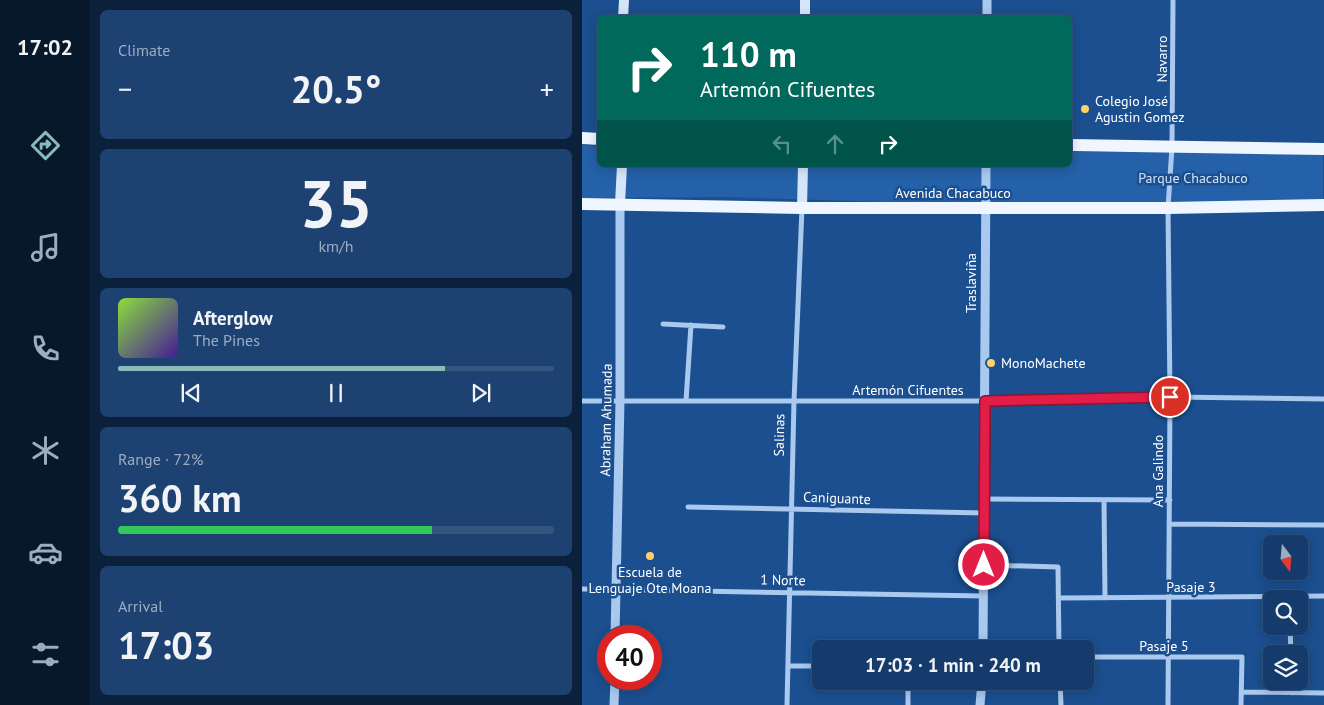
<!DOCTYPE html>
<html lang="en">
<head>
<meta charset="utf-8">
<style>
	body { margin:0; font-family:"PT Sans",sans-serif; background:#1d4271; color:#f1f3f6; height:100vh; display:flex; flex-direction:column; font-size:19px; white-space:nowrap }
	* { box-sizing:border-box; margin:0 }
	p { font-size:16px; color:#9dadc1 }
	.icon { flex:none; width:28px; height:28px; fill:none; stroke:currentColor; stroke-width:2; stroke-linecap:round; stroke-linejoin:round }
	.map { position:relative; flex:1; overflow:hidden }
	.drawer { display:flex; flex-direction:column; gap:10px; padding:10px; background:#0b203b; width:492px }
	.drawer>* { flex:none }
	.guide { position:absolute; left:15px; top:15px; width:475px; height:152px; border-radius:8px; box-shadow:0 2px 12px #0003,0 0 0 1px #33557e; background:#00695c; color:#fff; overflow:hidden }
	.needle { width:32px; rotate:164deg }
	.tools { position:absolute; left:681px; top:535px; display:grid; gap:10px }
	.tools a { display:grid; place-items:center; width:45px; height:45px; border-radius:8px; background:#143b6b; box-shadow:0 2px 12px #0003,0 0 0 1px #33557e; font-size:25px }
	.speed { position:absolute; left:15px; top:625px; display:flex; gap:10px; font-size:25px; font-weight:700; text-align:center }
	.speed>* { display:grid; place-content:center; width:65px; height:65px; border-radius:50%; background:#143b6b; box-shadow:0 2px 12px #0003,0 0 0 1px #33557e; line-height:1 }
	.speed .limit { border:8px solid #d22; background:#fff; color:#111 }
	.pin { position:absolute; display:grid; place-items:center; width:42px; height:42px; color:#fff; margin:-21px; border:2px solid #fff; border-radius:50%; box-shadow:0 1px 5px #0007 }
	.me { position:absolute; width:55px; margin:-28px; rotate:0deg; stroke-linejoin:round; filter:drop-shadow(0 0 4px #0008) }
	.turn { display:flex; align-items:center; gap:18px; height:105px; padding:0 20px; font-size:22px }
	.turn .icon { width:65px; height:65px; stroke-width:2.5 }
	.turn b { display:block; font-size:35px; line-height:42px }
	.lanes { display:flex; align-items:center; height:48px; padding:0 20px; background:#0003; justify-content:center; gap:25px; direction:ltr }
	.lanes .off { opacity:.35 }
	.big { font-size:38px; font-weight:600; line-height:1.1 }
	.drawer .widget { flex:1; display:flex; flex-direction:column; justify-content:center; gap:8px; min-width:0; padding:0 18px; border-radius:8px; background:#1d4271 }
	.drawer .dial { align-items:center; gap:0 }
	.dial b { font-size:65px; line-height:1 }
	.song { display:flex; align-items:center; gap:15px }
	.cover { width:60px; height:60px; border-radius:8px; background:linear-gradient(135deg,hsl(90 70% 55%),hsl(260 70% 35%)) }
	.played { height:5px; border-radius:2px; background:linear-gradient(90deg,#8bbbb9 75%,#33557e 75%) }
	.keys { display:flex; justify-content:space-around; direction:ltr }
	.heat { display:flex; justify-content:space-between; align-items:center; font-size:28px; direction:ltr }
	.charge { height:8px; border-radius:4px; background:linear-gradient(90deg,#34c759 72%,#33557e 0) }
	.trip { position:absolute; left:230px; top:640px; width:282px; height:50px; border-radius:8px; background:#143b6b; box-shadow:0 2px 12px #0003,0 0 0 1px #33557e; font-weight:600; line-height:50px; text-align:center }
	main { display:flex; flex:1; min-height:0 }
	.tabs { display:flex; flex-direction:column; width:90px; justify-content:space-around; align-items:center; background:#08182b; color:#9dadc1 }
	.tabs .icon { width:35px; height:35px }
	.tabs .current { color:#8bbbb9 }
	.tabs b { font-size:22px; color:#f1f3f6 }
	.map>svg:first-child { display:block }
	.green { fill:#2461a8 }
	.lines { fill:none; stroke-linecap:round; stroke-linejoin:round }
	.minor { stroke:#a9c9ee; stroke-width:5 }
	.tertiary { stroke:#a9c9ee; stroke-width:9 }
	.secondary { stroke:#d6e6fa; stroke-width:10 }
	.primary { stroke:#f0f6ff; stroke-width:12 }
	.route-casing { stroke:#92132f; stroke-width:12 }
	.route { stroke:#e11d48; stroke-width:9 }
	.poi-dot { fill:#ffd166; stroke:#1b4f8f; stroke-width:2 }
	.labels { text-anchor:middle; stroke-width:5; stroke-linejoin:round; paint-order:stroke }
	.street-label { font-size:14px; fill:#fff; stroke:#1b4f8f }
	.poi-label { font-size:14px; fill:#fff; stroke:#1b4f8f; text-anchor:start }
	.park-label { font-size:14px; fill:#cfe3fa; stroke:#1b4f8f }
</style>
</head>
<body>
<main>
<nav class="tabs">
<b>17:02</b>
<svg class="icon current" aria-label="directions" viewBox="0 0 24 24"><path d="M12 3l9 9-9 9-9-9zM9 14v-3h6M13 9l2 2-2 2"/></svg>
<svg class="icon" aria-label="music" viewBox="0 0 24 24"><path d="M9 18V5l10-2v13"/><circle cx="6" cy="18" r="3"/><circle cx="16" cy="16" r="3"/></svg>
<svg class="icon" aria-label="phone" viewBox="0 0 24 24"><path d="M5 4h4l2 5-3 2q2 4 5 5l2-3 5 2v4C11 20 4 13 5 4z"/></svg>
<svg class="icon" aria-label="climate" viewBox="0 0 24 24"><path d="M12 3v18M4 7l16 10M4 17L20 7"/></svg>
<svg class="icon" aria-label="car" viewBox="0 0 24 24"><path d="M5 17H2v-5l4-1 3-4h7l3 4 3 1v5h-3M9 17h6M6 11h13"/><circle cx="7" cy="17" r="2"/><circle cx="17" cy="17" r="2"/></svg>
<svg class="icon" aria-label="filters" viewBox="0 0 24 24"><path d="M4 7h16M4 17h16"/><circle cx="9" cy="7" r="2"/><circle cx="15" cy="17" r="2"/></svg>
</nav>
<section class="drawer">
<div class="widget"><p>Climate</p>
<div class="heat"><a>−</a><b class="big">20.5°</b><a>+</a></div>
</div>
<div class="widget dial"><b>35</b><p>km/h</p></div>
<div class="widget">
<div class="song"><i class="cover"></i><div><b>Afterglow</b><p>The Pines</p></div></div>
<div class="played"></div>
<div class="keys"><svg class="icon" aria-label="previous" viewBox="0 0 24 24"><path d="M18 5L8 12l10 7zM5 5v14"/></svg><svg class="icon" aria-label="pause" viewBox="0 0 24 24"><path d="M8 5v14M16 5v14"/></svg><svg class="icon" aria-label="next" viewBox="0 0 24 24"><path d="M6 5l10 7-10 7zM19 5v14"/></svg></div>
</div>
<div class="widget"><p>Range · 72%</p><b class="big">360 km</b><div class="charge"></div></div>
<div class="widget"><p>Arrival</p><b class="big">17:03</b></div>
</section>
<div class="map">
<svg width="742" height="705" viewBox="0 0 742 705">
	<rect width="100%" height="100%" fill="#1b4f8f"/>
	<path class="green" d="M0 145 17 146 18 165H488V152H741V201L403 205 139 197 0 198Z"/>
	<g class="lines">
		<path class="minor" d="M81 324 141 327
			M0 401H403L588 397 742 399
			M104 401 109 325
			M403 499 588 500
			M522 500 523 598
			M106 507 402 513
			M587 524 742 525
			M402 565 476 567 477 649
			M0 589 402 596
			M477 598 742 596
			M708 626 709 654
			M504 657H660L659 705
			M206 666H239
			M478 681 479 705
			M710 681V693
			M659 692 742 693
			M205 705 212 401 220 208
			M326 705V681
			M586 705 588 397 586 208 590 147 591 0"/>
		<path class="tertiary" d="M405 18V0
			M33 636 38 401V204
			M401 649 404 165
			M32 705 33 679
			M398 705 400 681"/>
		<path class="secondary" d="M41 18 42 0
			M223 18V0
			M38 204 40 165
			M220 208 221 165"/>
		<path class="primary" d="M0 138 18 139
			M488 145 742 149
			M0 204 220 208H586L742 205"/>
	</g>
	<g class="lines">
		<defs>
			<path id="route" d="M402 565 403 401 588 397"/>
		</defs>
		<use href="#route" class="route-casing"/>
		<use href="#route" class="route"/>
	</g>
	<g class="poi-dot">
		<circle cx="503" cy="109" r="5"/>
		<circle cx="409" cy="363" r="5"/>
		<circle cx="68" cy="556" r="5"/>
	</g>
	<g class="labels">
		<g class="street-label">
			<text transform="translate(580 59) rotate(-90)" y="5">Navarro</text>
			<text x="371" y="198">Avenida Chacabuco</text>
			<text transform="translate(389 283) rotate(-90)" y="5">Traslaviña</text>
			<text x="326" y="395">Artemón Cifuentes</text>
			<text transform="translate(24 420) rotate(-89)" y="5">Abraham Ahumada</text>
			<text transform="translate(197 435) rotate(-89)" y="5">Salinas</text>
			<text transform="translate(576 471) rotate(-90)" y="5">Ana Galindo</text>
			<text transform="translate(255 498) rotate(2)" y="5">Caniguante</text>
			<text transform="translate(201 580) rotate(1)" y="5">1 Norte</text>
			<text x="609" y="592">Pasaje 3</text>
			<text x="582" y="651">Pasaje 5</text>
		</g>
		<g class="poi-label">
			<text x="513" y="106">Colegio José<tspan x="513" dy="16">Agustin Gomez</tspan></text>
			<text x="419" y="368">MonoMachete</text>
			<text x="68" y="577" text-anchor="middle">Escuela de<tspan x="68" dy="16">Lenguaje Ote Moana</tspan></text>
		</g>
		<g class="park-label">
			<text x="611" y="183">Parque Chacabuco</text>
		</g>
	</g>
</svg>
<div class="tools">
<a><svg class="needle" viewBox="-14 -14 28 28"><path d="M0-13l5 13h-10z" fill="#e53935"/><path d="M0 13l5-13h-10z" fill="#9dadc1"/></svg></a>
<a><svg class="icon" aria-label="search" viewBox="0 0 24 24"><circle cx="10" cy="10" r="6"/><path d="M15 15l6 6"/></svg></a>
<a><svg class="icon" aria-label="layers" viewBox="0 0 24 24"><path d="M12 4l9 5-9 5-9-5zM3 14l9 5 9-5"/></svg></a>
</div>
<div class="speed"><div class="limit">40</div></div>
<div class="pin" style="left:588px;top:397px;background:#d93025"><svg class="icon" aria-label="arrive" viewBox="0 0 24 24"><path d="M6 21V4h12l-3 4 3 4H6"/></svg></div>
<svg class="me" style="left:402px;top:565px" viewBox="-20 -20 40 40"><circle r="17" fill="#e11d48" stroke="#fff" stroke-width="3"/><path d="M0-11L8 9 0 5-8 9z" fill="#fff"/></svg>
<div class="trip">17:03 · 1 min · 240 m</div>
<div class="guide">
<div class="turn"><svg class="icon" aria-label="right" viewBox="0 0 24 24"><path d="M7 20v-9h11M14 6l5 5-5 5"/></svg><div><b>110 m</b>Artemón Cifuentes</div></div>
<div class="lanes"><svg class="icon off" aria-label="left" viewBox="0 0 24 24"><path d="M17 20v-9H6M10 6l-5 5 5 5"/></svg><svg class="icon off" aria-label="ahead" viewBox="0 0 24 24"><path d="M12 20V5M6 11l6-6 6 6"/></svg><svg class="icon" aria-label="right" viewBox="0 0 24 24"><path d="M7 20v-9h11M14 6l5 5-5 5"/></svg></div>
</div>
</div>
</main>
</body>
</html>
